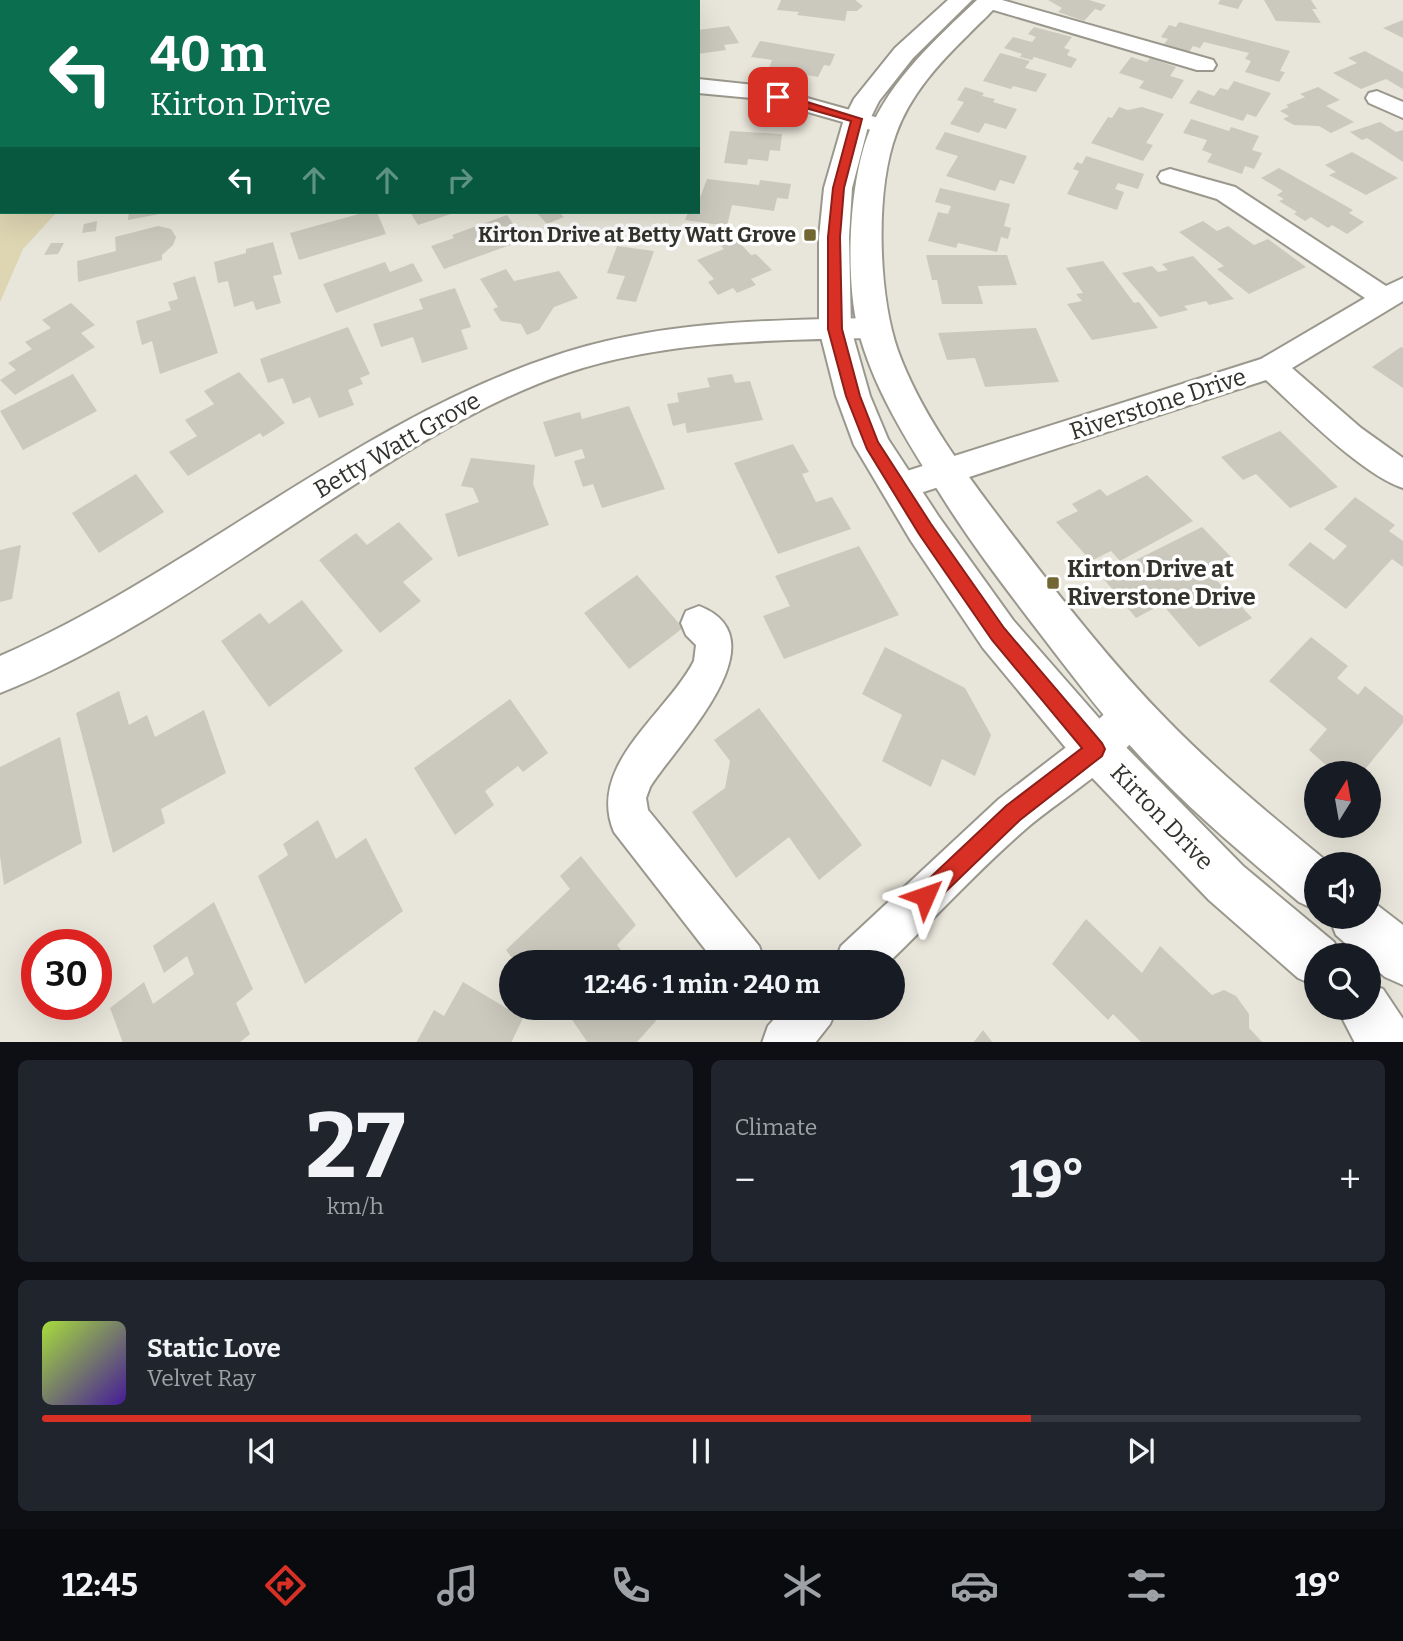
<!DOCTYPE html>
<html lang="en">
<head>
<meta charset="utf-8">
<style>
	body { margin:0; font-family:Bitter,serif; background:#20242c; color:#f1f3f6; height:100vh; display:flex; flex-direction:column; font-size:26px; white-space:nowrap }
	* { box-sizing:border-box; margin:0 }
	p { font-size:23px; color:#9ea1a6 }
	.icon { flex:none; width:38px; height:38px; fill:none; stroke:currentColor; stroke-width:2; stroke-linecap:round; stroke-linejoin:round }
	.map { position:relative; height:1042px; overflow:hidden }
	.panel { display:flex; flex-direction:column; gap:18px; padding:18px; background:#0d0f14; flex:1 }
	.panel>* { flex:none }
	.hud { position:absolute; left:0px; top:0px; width:700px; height:214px; box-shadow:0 7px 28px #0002; background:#0b6e4f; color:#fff; overflow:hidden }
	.needle { width:46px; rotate:11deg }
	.tools { position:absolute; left:1304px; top:761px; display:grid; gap:14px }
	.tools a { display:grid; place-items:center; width:77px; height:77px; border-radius:50%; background:#171b24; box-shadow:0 7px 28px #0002; font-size:35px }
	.speed { position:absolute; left:21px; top:929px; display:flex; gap:14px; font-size:35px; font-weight:700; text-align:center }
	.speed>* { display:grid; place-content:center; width:91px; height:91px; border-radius:50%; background:#171b24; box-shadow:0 7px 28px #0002; line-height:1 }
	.speed .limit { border:10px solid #d22; background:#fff; color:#111 }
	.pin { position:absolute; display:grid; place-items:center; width:60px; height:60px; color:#fff; margin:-30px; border-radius:14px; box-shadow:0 4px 10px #0006 }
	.me { position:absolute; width:77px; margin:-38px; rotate:47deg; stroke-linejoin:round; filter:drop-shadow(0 0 5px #0008) }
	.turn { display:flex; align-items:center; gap:24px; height:147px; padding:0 35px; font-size:32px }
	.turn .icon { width:91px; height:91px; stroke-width:2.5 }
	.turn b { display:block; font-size:49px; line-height:60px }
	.lanes { display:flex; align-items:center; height:66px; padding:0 35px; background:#0003; justify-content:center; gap:35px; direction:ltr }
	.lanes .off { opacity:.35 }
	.big { font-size:52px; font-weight:700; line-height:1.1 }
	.panel .tile { flex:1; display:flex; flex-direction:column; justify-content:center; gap:10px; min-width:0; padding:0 24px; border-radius:10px; background:#20242c }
	.panel .dial { align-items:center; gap:0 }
	.dial b { font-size:91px; line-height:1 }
	.song { display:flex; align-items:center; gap:21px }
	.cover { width:84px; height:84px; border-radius:10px; background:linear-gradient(135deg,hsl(80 70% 55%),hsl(260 70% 35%)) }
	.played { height:7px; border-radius:4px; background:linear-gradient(90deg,#d93025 75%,#363941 75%) }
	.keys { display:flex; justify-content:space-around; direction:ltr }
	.heat { display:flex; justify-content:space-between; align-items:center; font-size:38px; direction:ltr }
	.panel .tiles { flex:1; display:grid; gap:18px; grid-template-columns:1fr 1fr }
	.tile:last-child { grid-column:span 2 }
	.trip { position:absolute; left:499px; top:950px; width:406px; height:70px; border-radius:35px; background:#171b24; box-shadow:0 7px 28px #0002; font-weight:700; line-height:70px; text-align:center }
	.tab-bar { display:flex; height:112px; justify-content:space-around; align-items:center; background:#090b0e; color:#9ea1a6 }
	.tab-bar .icon { width:49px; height:49px }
	.tab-bar .current { color:#d93025 }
	.tab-bar b { font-size:32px; color:#f1f3f6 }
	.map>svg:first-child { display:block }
	.green { fill:#ded5b2 }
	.building { fill:#cbc9bd }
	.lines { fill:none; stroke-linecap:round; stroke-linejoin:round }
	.street-casing { stroke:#9a988d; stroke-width:4 }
	.secondary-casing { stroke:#9a988d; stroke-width:4 }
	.street { fill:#fff; fill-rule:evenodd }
	.secondary { fill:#fff; fill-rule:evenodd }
	.route { fill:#d93025; stroke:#8d1f18; stroke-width:2 }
	.poi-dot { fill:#726633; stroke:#fff; stroke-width:2.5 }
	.labels { text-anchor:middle; stroke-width:7; stroke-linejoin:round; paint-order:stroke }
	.far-poi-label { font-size:21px; font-weight:bold; fill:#33322d; stroke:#fff; text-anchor:end }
	.street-label { font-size:24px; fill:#33322d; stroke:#fff }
	.poi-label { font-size:24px; font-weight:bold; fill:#33322d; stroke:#fff; text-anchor:start }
</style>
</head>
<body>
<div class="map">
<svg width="1403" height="1043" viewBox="0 0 1403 1043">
	<rect width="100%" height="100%" fill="#e8e5da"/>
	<path class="green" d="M0 0H247L2 2V212H57L23 249 0 302Z"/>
	<path class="building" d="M781 0H855L863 6 857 11H847L845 21 797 15 799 12 777 10Z
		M1048 0H1089L1106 5 1101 11 1095 9 1084 21 1058 12 1062 8Z
		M1220 0H1243L1238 9 1218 4Z
		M1264 0H1311L1317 9H1312L1321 23 1276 21Z
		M1403 20V38L1383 28Z
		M1179 22 1290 51 1280 71 1285 72 1279 82 1245 72 1251 61 1245 59 1249 53 1204 42 1200 48 1193 46 1189 52 1164 44 1168 39 1161 37 1169 25 1176 27Z
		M729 26 739 43 724 45 726 50 698 54V30Z
		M1034 27 1072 37 1064 48 1070 50 1067 55 1077 59 1071 68 1034 57 1032 60 1020 57 1022 54 1004 48 1013 37 1032 42 1036 37 1028 34Z
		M760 41 835 54 830 66 824 65 818 77 769 68 772 60 751 57Z
		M1365 51 1403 72V89L1386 79 1361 89 1333 73 1357 63 1348 58Z
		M1000 53 1030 61 1025 68 1047 74 1036 92 1013 86 1011 89 983 81Z
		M1131 57 1147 62 1150 58 1176 67 1170 76 1184 80 1172 99 1139 88 1144 81 1119 73Z
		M1234 81 1271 93 1256 117 1247 114 1243 121 1189 103 1198 90 1214 96 1220 88 1228 90Z
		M965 87 984 93 982 96 995 99 993 102 1017 109 1006 129 985 123 979 133 950 124 964 102 957 100Z
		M1318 87 1340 100 1326 106 1354 122 1331 133 1319 126 1294 125 1283 119 1289 116 1280 111 1289 107 1286 105 1305 97 1300 94Z
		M1119 107 1128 110 1142 107 1164 114 1146 143 1153 145 1143 161 1091 143 1108 117 1112 118Z
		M1191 119 1229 131 1231 127 1259 136 1252 150 1262 153 1254 169 1245 166 1242 174 1207 162 1212 154 1202 150 1207 140 1183 133Z
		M1380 122 1396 132 1403 130V162L1367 138 1362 140 1350 132Z
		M730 131 782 134 780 151 770 150 768 161 748 159 747 165 724 163Z
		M945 132 1027 156 1014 184 1000 180 995 191 946 176 958 156 935 149Z
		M1352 152 1398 178 1366 195 1329 175 1336 172 1325 165Z
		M1086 156 1144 174 1138 189 1118 183 1115 189 1124 192 1117 210 1067 194 1079 171 1073 169 1077 162 1082 164Z
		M1279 168 1353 210 1349 213 1364 222 1347 234 1332 225 1328 228 1311 217 1305 221 1294 214 1297 212 1279 201 1284 199 1277 195 1283 191 1261 178Z
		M707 179 759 185 760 180 791 184 788 199 777 198 774 211 732 205 727 226 685 220 688 212H698V203Z
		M940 188 1010 204 1004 226 1011 228 1008 239 1001 237 997 252 958 243 956 248 928 241 938 212 948 214 951 206 935 202Z
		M129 212H165V213L128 220Z
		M366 212H377L386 234 299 260 290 233Z
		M410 212H457L418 225Z
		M536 212H559L564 217 547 224Z
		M507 215 524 240 444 269 431 246 454 238 452 235Z
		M97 221 96 231 82 233 84 224Z
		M1203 221 1217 231 1228 226 1254 245 1268 239 1306 267 1249 294 1217 269 1224 266 1179 232Z
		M158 226 171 229 176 237 173 245 162 255V260L78 282 77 261 116 251 115 237Z
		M734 237 751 255 756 254 772 270 751 279 756 285 737 293 733 288 718 295 708 282 714 279 697 260 724 249 718 243Z
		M273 242 282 274 273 276 281 303 256 310 253 301 234 307 228 281 218 283 214 262 246 253V249Z
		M51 243H64L58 254 44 255Z
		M617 246 654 251 636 302 616 299 625 276 607 273Z
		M926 255H1007L1017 285 978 286 983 304H942L937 280H932Z
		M1193 256 1234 299 1209 305 1206 301 1184 306 1188 310 1160 317 1122 273 1152 266 1158 272 1168 270 1162 264Z
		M1103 261 1134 303 1139 302 1158 328 1092 340 1067 304 1082 301 1076 294 1083 293 1066 268Z
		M385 262 390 272 413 263 423 281 336 313 323 284Z
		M506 269 514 281 559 271 578 298 554 307 539 330 527 335 521 324 501 321 493 309 498 307 480 279Z
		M195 276 218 353 160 374 152 341 142 345 136 321 171 310 168 302 178 299 173 283Z
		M455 288 471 327 461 330 468 349 422 363 413 337 381 347 373 324 423 309 419 299Z
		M71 303 95 325 81 333 95 347 15 395 0 380 16 370 8 363 32 349 25 342 51 328 42 320Z
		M348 327 370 374 360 378 363 384 348 390 354 405 319 418 310 397 293 404 283 378 268 383 260 359Z
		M1036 328 1059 382 985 387 975 358 947 360 938 333Z
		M1401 347 1403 348V388L1372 367Z
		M239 372 285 423 263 437 260 433 188 476 169 452 197 436 185 420 214 404 204 391Z
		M73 374 97 411 23 450 0 411Z
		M732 374 735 383 750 381 763 420 687 433 685 423 673 426 667 404 679 402 677 393 710 387 707 378Z
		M629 406 665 489 602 508 593 484 583 487 574 461 585 458 582 449 555 457 543 422 580 412 582 419Z
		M1280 431 1338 487 1290 508 1256 474 1243 480 1221 457Z
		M793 444 809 472 802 474 816 502 832 497 851 529 778 554 734 463Z
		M471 458 535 465 533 484 549 525 458 557 445 514 479 502 473 488 461 486Z
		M136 474 164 512 99 553 72 513Z
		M1147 475 1193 521 1120 561 1111 551 1091 561 1056 522 1078 511 1072 504 1100 489 1107 496Z
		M1355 497 1395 525 1389 531 1403 541V567L1392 559 1346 609 1288 565 1310 542 1334 560 1347 546 1324 529Z
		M399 522 433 559 403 582 421 601 380 633 319 560 356 533 367 545Z
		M1202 527 1232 558 1208 571 1252 618 1199 647 1162 604 1136 618 1102 577Z
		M21 545 12 599 0 602V550Z
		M859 546 899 615 784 659 763 616 790 606 775 576Z
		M637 575 683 628 629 669 584 613Z
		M302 600 343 651 269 707 221 641 260 613 269 624Z
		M1311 637 1348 666 1337 678 1358 695 1365 686 1403 716V723L1361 774H1336L1309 750 1327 729 1269 681Z
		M885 647 965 688 991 735 975 776 942 759 931 787 882 761 902 715 862 694Z
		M119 691 129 725 147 715 155 737 204 710 226 773 161 809 165 823 113 853 76 713Z
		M510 699 548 753 523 772 518 766 485 791 494 805 455 835 414 768Z
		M759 708 862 845 819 880 789 837 736 878 692 812 725 788 730 761 714 740Z
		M60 737 82 843 4 885 0 856V767Z
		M318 820 336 859 366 838 403 911 305 984 258 876 288 855 283 844Z
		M581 856 636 925 617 945 630 962H515L506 950 570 889 560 876Z
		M214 902 253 989 236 1003 250 1034 239 1043H123L110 1008 144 982 153 1004 194 974 187 956 164 973 153 946Z
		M1086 919 1142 973 1160 946 1212 995 1224 990 1236 996 1249 1014V1028L1263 1043H1142L1113 1014 1108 1020 1052 964Z
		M463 982 523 1018 511 1043H416L434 1010 444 1016Z
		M564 1008H646L656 1021 636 1043H588Z
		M983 1030 993 1043H973Z"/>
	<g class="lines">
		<defs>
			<path id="street" d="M373 0H401L371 2Z
				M979 0H1002L1213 60 1216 65 1213 70H1197L980 6Z
				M698 79 764 86 893 122 896 127 893 132 885 134 762 99 698 93Z
				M1377 91 1403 102V118L1369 103 1366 98 1369 93Z
				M1170 169 1235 187 1386 286 1403 278V301L1292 368 1361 428 1403 458V488C1361 474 1300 411 1266 380L899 500 888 497 883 487 888 477 1261 359 1365 298 1217 199 1161 182 1158 177 1161 172Z
				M874 318 884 321 888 328 884 335 874 338C773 340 668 340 570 372 498 396 432 435 368 476 249 551 132 640 0 693V656C192 572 355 422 554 356 657 321 766 320 874 318Z
				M699 606C785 639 675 746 650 787L646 798 648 810 759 946 765 962H715L614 832C586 765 666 715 694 661L696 645 686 635 681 623 686 611Z
				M1131 696 1145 702 1150 715C1132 757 1063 797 1028 827 979 869 935 918 889 962H835L841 946 999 799 1082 735 1117 702Z
				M784 1008H837L830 1024 815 1043H762L768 1026Z"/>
			<path id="secondary" d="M948 0H972L913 58 879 101 870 119 852 188 849 237 851 329 870 396 888 439 939 517 1013 620 1112 733 1243 866 1334 942 1340 956H1316V986L1298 978 1209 900 1080 765 983 648 911 541 854 445 836 396 819 329V237L824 188 844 119 854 99 895 48Z
				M977 0H1001C992 13 979 23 968 35 939 63 910 95 896 134 875 191 878 294 898 351 921 414 964 471 1004 524 1056 592 1109 661 1169 722 1219 773 1275 819 1330 864H1316V910L1299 902C1243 854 1186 807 1136 752 1106 720 1079 684 1052 649 1013 598 973 547 939 492 907 441 873 388 858 329 845 277 849 182 869 132 891 79 936 39 977 0Z
				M1368 898 1403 925V985L1385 977 1368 963V956H1360L1336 935 1329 917H1368Z
				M1368 983 1383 989 1403 1019V1043H1355L1337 1008H1368Z"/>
		</defs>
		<use href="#street" class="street-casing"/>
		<use href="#secondary" class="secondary-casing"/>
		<use href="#street" class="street"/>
		<use href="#secondary" class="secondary"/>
	</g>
	<path class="route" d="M778 93 862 119 844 188 840 237 842 329 860 396 878 442 931 524 1004 628 1102 743 1105 749 1102 756 1020 820 933 904 925 907 918 904 915 896 918 889 1006 806 1082 748 992 640 919 534 867 449 846 396 828 329V237L833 188 851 121 774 99V94Z"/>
	<g class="poi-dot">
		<rect x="803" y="228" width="14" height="14" rx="3.5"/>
		<rect x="1046" y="576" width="14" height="14" rx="3.5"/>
	</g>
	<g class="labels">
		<g class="far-poi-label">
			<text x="796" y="242">Kirton Drive at Betty Watt Grove</text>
		</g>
		<g class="street-label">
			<text transform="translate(1158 404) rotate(-18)" y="8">Riverstone Drive</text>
			<text transform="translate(397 445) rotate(-30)" y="8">Betty Watt Grove</text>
			<text transform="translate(1162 817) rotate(46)" y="8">Kirton Drive</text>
		</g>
		<g class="poi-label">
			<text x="1067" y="577">Kirton Drive at<tspan x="1067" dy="28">Riverstone Drive</tspan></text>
		</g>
	</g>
</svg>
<div class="tools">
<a><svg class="needle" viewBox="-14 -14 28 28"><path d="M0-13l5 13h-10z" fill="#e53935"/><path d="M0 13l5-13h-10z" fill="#9ea1a6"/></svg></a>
<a><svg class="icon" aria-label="sound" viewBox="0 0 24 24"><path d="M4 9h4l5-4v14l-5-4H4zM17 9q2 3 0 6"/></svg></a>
<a><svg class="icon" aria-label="search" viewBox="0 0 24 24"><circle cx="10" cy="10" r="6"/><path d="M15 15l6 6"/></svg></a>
</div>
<div class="speed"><div class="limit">30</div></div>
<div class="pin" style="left:778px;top:97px;background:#d93025"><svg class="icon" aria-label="arrive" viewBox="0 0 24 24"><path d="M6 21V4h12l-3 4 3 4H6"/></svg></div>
<svg class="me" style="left:925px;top:896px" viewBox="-20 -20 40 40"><path d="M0-17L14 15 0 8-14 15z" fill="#d93025" stroke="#fff" stroke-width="4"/></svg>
<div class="trip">12:46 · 1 min · 240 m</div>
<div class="hud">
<div class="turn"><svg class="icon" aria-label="left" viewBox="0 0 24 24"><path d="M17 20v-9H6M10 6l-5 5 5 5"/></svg><div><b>40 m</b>Kirton Drive</div></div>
<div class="lanes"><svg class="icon" aria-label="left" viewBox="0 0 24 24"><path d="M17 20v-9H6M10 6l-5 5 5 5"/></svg><svg class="icon off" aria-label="ahead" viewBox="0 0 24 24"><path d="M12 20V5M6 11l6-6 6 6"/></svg><svg class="icon off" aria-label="ahead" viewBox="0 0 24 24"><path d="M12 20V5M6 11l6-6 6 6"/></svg><svg class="icon off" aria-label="right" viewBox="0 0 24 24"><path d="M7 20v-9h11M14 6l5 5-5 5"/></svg></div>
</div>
</div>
<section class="panel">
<div class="tiles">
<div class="tile dial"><b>27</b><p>km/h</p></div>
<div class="tile"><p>Climate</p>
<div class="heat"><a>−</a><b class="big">19°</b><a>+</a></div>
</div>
<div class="tile">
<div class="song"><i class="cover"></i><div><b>Static Love</b><p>Velvet Ray</p></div></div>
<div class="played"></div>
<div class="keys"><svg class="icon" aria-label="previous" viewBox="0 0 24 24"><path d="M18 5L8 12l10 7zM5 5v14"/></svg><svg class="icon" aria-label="pause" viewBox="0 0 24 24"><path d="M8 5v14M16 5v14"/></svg><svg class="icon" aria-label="next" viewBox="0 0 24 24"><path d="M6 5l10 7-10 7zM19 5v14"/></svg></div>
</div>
</div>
</section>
<nav class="tab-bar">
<b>12:45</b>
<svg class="icon current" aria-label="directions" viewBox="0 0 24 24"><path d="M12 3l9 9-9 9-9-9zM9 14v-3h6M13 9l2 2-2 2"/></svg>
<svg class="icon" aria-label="music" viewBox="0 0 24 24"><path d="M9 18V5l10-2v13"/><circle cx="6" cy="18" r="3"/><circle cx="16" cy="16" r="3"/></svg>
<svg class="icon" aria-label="phone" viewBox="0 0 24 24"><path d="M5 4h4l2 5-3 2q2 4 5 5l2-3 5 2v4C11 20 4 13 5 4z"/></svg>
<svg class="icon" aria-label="climate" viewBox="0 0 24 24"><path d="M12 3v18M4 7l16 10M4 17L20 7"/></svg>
<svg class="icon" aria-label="car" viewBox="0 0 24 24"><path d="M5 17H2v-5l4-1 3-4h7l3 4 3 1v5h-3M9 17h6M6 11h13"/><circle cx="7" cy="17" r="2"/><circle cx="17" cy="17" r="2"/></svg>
<svg class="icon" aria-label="filters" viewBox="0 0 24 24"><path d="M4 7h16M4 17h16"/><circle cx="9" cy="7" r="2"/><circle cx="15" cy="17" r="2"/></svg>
<b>19°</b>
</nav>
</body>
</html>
